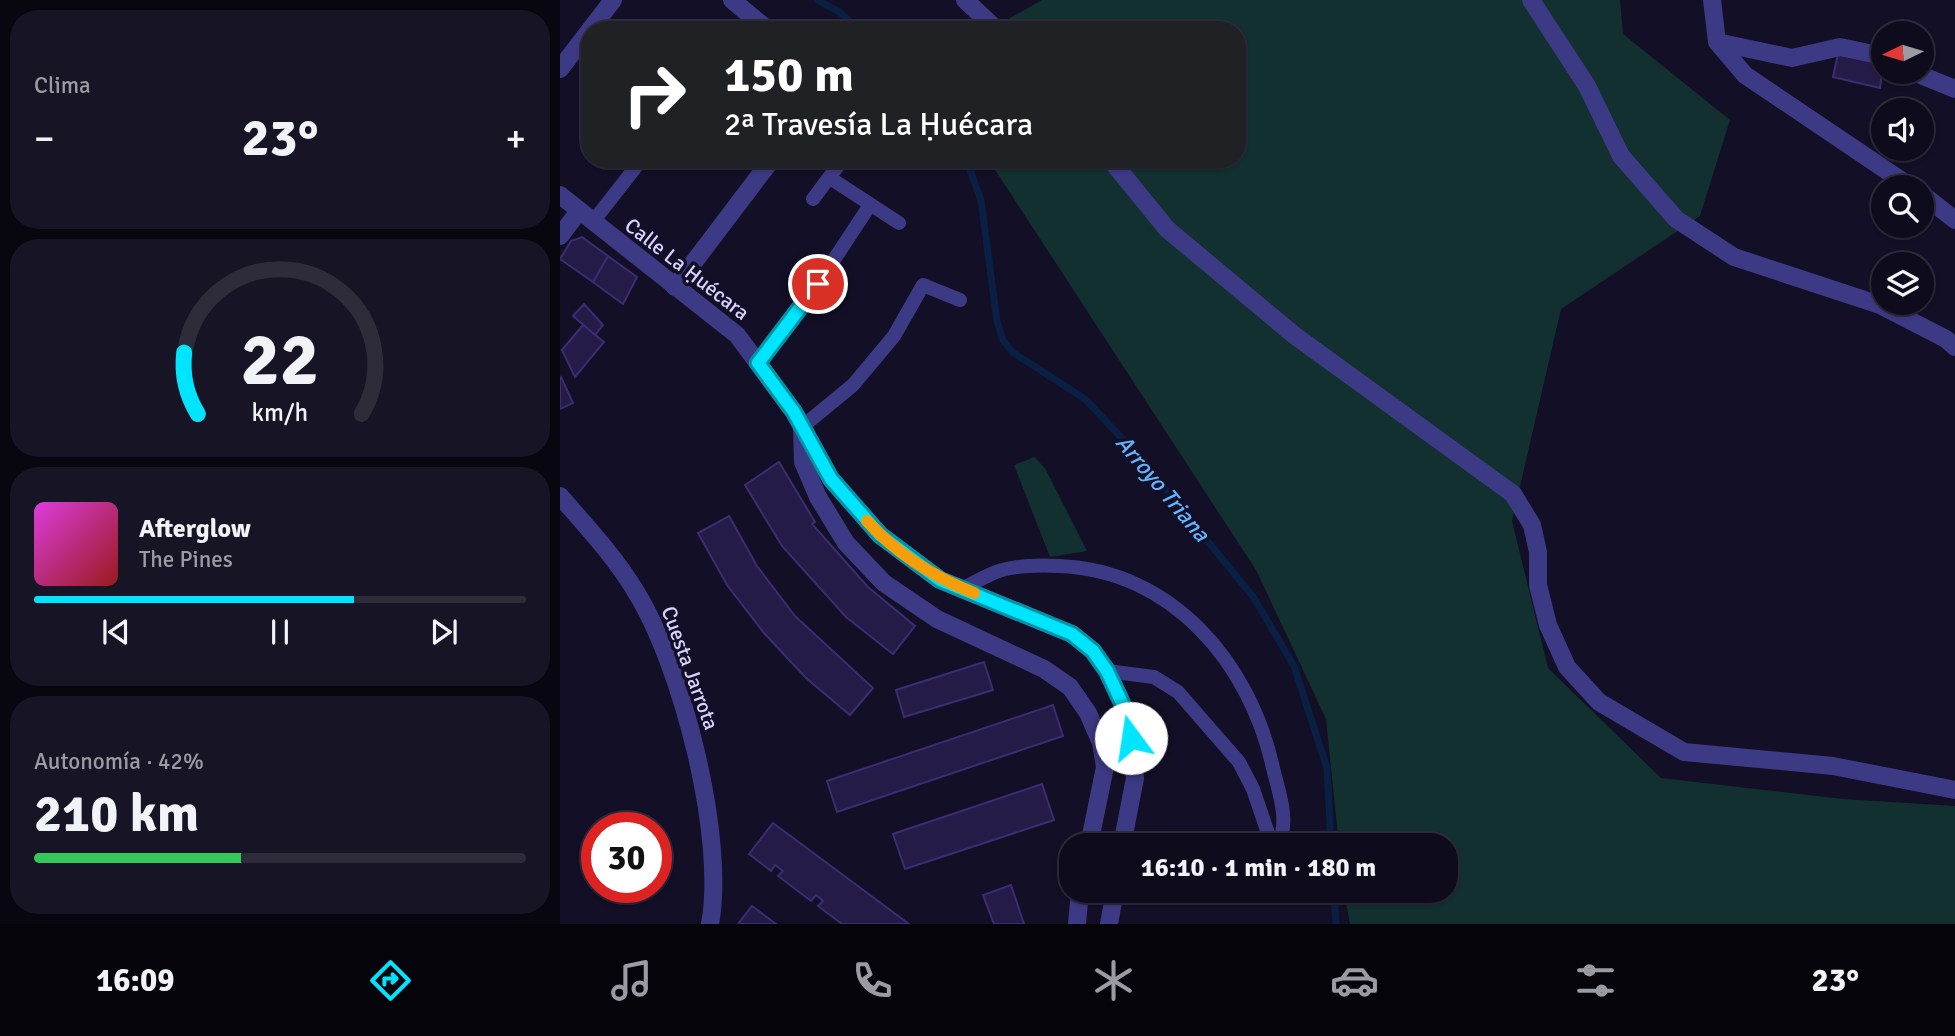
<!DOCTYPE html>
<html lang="es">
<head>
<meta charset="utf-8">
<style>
	body { margin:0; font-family:Signika,sans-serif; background:#171425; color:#f1f3f6; height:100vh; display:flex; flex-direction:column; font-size:26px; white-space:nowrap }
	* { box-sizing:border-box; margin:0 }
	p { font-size:23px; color:#9b9ba3 }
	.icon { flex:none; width:38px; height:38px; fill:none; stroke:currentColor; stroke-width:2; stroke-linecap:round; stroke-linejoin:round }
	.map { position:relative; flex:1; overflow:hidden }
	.drawer { display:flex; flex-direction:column; gap:10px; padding:10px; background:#08060f; width:560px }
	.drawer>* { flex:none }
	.banner { position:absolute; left:21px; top:21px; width:665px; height:147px; border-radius:28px; box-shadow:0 2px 5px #0004,0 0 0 2px #2e2b3b; background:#202124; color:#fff; overflow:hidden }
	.needle { width:46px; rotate:265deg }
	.tools { position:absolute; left:1311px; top:21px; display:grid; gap:14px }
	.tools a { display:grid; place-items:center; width:63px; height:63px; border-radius:50%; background:#0e0b1c; box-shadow:0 2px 5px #0004,0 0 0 2px #2e2b3b; font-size:35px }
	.speed { position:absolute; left:21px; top:812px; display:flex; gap:14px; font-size:35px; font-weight:700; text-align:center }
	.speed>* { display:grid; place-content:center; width:91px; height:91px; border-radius:50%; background:#0e0b1c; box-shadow:0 2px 5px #0004,0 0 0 2px #2e2b3b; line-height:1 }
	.speed .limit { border:10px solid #d22; background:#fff; color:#111 }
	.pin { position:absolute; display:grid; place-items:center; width:60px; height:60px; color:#fff; margin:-30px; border:4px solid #fff; border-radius:50%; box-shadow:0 2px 7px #0007 }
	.me { position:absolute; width:77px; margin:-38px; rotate:346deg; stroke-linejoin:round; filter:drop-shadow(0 0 5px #0008) }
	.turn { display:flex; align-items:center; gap:24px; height:147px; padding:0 28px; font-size:32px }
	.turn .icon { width:91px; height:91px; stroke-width:2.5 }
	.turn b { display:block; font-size:49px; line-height:60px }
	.big { font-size:52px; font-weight:800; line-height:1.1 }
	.drawer .card { flex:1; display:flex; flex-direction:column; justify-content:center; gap:10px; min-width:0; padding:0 24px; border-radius:28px; background:#171425 }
	.drawer .dial { align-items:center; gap:0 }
	.dial svg { height:182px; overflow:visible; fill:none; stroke:#2e2b3b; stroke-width:7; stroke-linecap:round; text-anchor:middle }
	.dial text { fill:#f1f3f6; stroke:none }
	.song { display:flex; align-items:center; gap:21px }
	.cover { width:84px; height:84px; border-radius:10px; background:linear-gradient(135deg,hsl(300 70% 55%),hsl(0 70% 35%)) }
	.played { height:7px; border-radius:4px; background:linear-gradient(90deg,#00e5ff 65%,#2e2b3b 65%) }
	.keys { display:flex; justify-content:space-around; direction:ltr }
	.heat { display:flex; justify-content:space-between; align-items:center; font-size:38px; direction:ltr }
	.charge { height:10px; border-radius:5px; background:linear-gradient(90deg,#34c759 42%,#2e2b3b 0) }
	.trip { position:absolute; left:499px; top:833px; width:399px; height:70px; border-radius:28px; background:#0e0b1c; box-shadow:0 2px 5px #0004,0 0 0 2px #2e2b3b; font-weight:800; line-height:70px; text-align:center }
	.dock { display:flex; height:112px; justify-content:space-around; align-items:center; background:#06040b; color:#9b9ba3 }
	.dock .icon { width:49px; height:49px }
	.dock .selected { color:#00e5ff }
	.dock b { font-size:32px; color:#f1f3f6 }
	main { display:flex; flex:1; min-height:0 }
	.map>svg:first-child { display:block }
	.green { fill:#12302f }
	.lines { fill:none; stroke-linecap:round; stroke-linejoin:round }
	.stream { stroke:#0a1f44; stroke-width:7 }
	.building { fill:#241b47; stroke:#3b2d73; stroke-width:2 }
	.service { stroke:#3d3a85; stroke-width:14 }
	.minor { stroke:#3d3a85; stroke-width:18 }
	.route-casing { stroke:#0095a6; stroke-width:18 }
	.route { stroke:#00e5ff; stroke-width:12 }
	.slow { stroke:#f59e0b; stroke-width:12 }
	.labels { text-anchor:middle; stroke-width:7; stroke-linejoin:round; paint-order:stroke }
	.street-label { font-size:21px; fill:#d9d4ff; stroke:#130f26 }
	.water-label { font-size:23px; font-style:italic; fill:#62b6ff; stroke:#130f26 }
</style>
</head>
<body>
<main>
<section class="drawer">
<div class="card"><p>Clima</p>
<div class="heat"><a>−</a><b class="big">23°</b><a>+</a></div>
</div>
<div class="card dial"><svg viewBox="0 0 100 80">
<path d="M14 69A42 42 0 1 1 86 69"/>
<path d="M14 69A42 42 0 0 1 8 42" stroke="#00e5ff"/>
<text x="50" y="56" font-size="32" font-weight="700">22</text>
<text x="50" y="72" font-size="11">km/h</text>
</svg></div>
<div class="card">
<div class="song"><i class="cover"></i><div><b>Afterglow</b><p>The Pines</p></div></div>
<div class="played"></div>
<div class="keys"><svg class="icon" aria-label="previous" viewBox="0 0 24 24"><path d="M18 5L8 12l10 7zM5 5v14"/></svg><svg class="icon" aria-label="pause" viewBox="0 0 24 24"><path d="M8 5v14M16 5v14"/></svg><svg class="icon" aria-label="next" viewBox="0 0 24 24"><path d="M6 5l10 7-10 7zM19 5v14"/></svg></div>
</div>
<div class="card"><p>Autonomía · 42%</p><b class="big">210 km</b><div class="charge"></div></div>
</section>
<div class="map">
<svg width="1395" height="924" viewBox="0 0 1395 924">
	<rect width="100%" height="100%" fill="#130f26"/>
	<path class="green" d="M482 0H1060L1063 34 1170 120 1140 216 1001 309 952 521 988 668 1101 778 1283 799 1395 806V924H790L784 891H886V845H779L766 719 696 570 428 159H677V30H429Z
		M475 457 486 470 527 551 490 557 454 465Z"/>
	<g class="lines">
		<path class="stream" d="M257 0 278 11 300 30
			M406 159 421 200 437 321 443 340 452 352 525 399 576 453 694 598 734 666 767 768 771 845
			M774 891 776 924"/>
	</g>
	<path class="building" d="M1278 54 1323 64 1320 88 1273 77Z
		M22 237 48 256 33 282 0 259 11 241Z
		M48 256 77 277 63 304 33 282Z
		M24 304 43 325 35 335 13 316Z
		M23 325 44 342 15 377 2 350Z
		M1 377 13 403 0 409V378Z
		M219 462 255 522 252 524 308 587 355 626 333 654 286 617 222 546 185 485Z
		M169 516 197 566 235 616 313 688 290 715 246 678 204 633 167 585 138 533Z
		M424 662 433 690 344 717 336 690Z
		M493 705 503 736 277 812 267 781Z
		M482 784 494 820 345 869 333 834Z
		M213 823 349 924H282L258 906 263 901 256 895 251 901 218 876 223 871 215 865 211 871 189 854Z
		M451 885 464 924H434L423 895Z
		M192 906 216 924H178Z"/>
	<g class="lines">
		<path class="service" d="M270 178 339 223
			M253 199 277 167
			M32 223 82 159
			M198 363 258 284 310 205
			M242 427 293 385 334 336 363 285 400 300
			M402 589C413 583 424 577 436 572 455 565 478 565 499 566 612 570 690 663 713 768 719 793 730 821 718 845L711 842 693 789 679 762 618 692 594 677 547 671"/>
		<path class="minor" d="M172 0 208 30
			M405 0 437 30
			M971 0 1027 86 1061 156 1116 219 1174 257 1320 305 1386 339 1395 347
			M1152 0 1157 42 1185 75 1351 187
			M30 30 53 0
			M1157 42 1232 58 1280 47 1323 56
			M0 69 30 30
			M1353 72 1395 89
			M550 159 607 229 734 335 953 494 972 525 978 552V585L988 625 1007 667 1039 702 1124 752 1273 766 1395 790
			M1362 194 1395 220
			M0 195 177 335 234 412 271 479 320 535 380 580 512 634 533 651 547 671 569 718 575 778 562 845
			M0 236 19 211
			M115 287 212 159
			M242 428 243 462 258 497 286 543 324 583 377 619 484 669 510 687 528 713 541 743 545 767 529 845
			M0 496C27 527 55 557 76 592 122 666 166 838 150 924
			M517 924 520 891
			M549 924 555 891"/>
	</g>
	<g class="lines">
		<defs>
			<path id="route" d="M258 284 198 363 234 412 271 479 320 535 380 580 512 634 533 651 547 671 569 718 571 738"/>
		</defs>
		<use href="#route" class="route-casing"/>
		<use href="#route" class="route"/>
		<path class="slow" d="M307 521C336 553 374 577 414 593"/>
	</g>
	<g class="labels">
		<g class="street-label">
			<text transform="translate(127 269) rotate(38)" y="7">Calle La Ḥuécara</text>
			<text transform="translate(130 668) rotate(70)" y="7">Cuesta Jarrota</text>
		</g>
		<g class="water-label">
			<text transform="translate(603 488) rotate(50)" y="8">Arroyo Triana</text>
		</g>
	</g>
</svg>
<div class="tools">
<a><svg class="needle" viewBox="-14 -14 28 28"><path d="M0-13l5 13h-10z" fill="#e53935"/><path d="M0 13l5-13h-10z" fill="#9b9ba3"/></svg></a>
<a><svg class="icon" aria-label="sound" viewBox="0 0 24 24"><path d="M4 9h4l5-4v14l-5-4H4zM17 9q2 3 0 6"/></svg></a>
<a><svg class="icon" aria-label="search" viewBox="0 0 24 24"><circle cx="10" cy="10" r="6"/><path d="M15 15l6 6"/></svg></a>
<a><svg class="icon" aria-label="layers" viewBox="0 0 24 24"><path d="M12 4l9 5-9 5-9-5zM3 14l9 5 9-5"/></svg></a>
</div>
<div class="speed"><div class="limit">30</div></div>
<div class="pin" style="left:258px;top:284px;background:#d93025"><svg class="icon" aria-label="arrive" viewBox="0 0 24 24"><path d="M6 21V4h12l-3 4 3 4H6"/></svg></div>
<svg class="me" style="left:571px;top:738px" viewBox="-20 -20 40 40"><circle r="19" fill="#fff"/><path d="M0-13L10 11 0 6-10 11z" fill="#00e5ff"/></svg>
<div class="trip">16:10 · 1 min · 180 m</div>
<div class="banner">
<div class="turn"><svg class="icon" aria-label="right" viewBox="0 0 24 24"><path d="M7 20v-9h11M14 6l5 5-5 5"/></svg><div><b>150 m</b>2ª Travesía La Ḥuécara</div></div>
</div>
</div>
</main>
<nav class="dock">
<b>16:09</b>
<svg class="icon selected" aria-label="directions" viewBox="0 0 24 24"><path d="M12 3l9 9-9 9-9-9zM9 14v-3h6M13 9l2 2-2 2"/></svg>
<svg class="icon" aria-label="music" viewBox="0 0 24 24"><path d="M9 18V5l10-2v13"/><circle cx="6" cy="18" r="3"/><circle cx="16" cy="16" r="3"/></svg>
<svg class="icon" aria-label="phone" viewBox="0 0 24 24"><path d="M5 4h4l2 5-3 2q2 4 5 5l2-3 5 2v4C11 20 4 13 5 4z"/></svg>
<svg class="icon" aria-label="climate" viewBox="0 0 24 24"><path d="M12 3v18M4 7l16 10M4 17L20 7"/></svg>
<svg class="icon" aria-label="car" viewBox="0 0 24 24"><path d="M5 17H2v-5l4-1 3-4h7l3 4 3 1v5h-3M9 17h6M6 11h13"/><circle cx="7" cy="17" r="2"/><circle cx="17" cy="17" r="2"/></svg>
<svg class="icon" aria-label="filters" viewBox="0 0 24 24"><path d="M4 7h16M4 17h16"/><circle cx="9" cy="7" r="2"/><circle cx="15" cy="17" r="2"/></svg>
<b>23°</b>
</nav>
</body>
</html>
